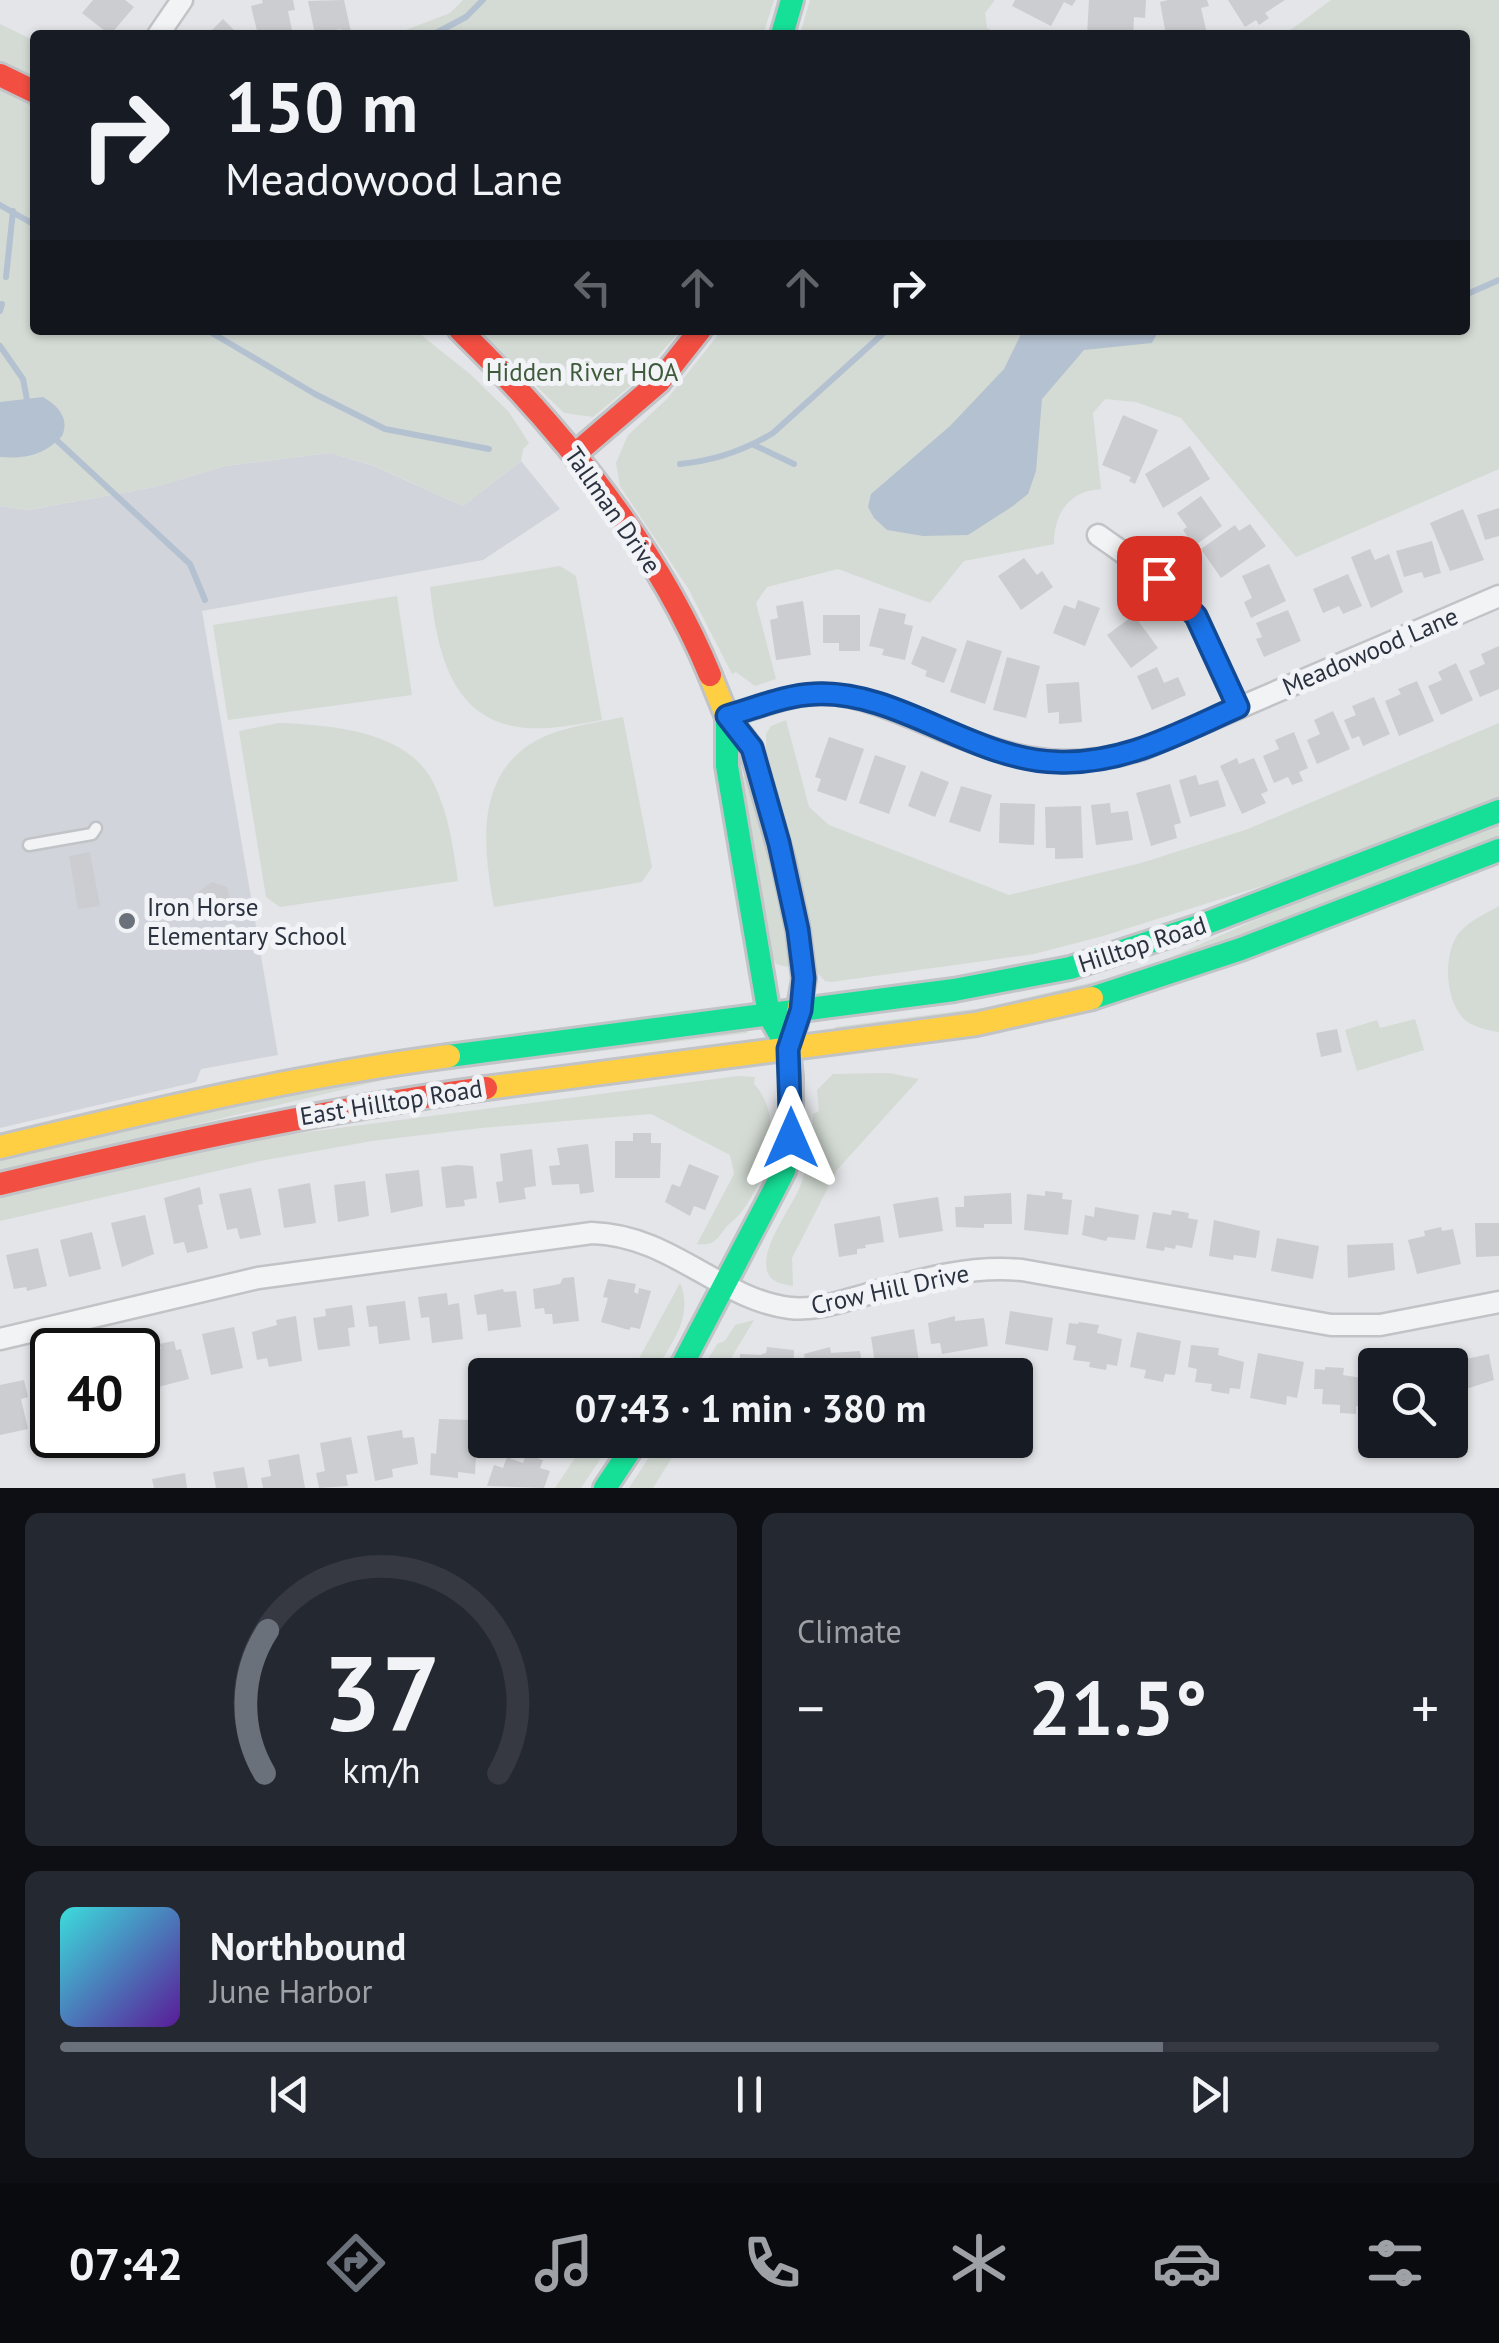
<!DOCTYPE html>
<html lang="en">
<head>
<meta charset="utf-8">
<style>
	body { margin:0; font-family:"PT Sans",sans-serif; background:#242831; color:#f1f3f6; height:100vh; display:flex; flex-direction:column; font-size:38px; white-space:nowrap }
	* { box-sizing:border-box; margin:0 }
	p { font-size:32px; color:#9ea1a6 }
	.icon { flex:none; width:55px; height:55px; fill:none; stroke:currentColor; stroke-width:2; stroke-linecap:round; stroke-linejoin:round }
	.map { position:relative; height:1488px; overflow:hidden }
	.side { display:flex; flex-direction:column; gap:25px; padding:25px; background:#0d0f14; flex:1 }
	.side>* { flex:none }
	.top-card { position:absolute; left:30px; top:30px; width:1440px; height:305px; border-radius:10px; box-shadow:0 2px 8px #0004; background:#171b24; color:#f1f3f6; overflow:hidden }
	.controls { position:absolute; left:1358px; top:1348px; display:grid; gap:20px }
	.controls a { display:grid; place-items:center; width:110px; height:110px; border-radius:10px; background:#171b24; box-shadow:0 2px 8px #0004; font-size:50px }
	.speed { position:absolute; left:30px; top:1328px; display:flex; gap:20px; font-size:50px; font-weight:700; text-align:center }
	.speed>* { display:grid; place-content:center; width:130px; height:130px; border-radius:50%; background:#171b24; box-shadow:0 2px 8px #0004; line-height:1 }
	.speed .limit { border:5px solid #111; border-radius:15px; background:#fff; color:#111 }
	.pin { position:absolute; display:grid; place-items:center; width:85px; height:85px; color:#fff; margin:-42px; border-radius:20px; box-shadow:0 5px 15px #0006 }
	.me { position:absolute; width:110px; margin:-55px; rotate:0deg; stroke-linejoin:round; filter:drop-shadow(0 0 8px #0008) }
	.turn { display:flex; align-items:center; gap:35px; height:210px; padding:0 30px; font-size:45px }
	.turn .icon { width:130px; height:130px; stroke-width:2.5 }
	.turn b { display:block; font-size:70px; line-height:85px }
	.lanes { display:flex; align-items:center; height:95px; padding:0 30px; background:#0003; justify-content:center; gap:50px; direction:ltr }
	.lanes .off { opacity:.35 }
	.big { font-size:75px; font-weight:600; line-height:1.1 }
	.side .widget { flex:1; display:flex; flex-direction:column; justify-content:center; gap:15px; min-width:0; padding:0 35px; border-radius:15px; background:#242831 }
	.side .dial { align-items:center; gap:0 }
	.dial svg { height:260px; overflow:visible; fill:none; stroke:#363941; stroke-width:7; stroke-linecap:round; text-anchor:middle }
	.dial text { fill:#f1f3f6; stroke:none }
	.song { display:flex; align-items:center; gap:30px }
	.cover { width:120px; height:120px; border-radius:15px; background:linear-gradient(135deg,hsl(180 70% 55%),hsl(270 70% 35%)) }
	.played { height:10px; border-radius:5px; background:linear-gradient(90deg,#6b717a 80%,#363941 80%) }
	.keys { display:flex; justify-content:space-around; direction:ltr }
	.heat { display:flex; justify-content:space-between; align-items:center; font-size:55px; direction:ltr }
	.side .tiles { flex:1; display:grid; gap:25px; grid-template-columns:1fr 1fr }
	.widget:last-child { grid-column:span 2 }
	.trip { position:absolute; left:468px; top:1358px; width:565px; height:100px; border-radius:10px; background:#171b24; box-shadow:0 2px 8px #0004; font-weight:600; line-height:100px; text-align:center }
	.dock { display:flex; height:160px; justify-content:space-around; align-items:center; background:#090b0e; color:#9ea1a6 }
	.dock .icon { width:70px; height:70px }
	.dock .active { color:#6b717a }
	.dock b { font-size:45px; color:#f1f3f6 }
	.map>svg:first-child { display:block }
	.built { fill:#d2d4db }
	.green { fill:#d4dbd4 }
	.water { fill:#b4c1d0 }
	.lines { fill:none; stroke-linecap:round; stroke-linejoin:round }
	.stream { stroke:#b4c1d0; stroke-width:6 }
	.building { fill:#cbcdd0 }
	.lane-casing { stroke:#c1c3c6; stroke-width:15 }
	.street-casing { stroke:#c1c3c6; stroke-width:25 }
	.fast-casing { stroke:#c1c3c6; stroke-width:28 }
	.slow-casing { stroke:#c1c3c6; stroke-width:28 }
	.jam-casing { stroke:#c1c3c6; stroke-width:28 }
	.lane { stroke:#f2f3f5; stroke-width:10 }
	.street { stroke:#f2f3f5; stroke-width:20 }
	.fast { stroke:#16e098; stroke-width:22 }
	.slow { stroke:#ffcf43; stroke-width:22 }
	.jam { stroke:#f24e42; stroke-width:22 }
	.route-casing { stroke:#114b97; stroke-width:25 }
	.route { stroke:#1a73e8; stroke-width:18 }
	.poi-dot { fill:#6b717a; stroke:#f1f3f7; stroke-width:4 }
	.labels { text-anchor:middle; stroke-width:10; stroke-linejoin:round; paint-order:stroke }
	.park-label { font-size:25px; fill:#3f5a3a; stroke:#f1f3f7 }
	.street-label { font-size:25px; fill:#2b323f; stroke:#f1f3f7 }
	.poi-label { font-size:25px; fill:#2b323f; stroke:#f1f3f7; text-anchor:start }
</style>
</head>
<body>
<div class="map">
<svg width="1499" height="1488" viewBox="0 0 1499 1488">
	<rect width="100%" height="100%" fill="#e3e5e8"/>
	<path class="built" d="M331 453 374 466 463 506 521 461 560 509 483 560 202 611 278 1055 201 1069 196 1082 0 1128V506L28 510 155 487 225 466Z"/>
	<path class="green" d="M463 0H774L763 35H393L450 13Z
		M810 0H995L985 13 987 28 999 35H800Z
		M1331 0H1499V469L1296 557 1181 418 1136 402 1105 399 1093 413 1101 489C1069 491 1054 513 1054 544L964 561 930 603 838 569 767 587 756 603 776 679 755 686 736 672 732 674 688 588 620 486 616 463 628 435 667 399 722 330H1465V35H1284Z
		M0 24 35 41V78L0 62Z
		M0 90 35 105V330H415L470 374 509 412 529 443 523 449 521 461 463 506 375 466 331 453 225 466 155 487 27 510 0 506Z
		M479 330H681L633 384 593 417 564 413Z
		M560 566 576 576 602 720C584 723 566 727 548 728 456 734 438 662 430 587Z
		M397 596 412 695 228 720 213 625Z
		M623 717 652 867 642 882 494 907C483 847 474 773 539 739 565 726 595 723 623 717Z
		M786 720 809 807 829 825 1009 895 1141 863 1248 829 1499 723V799L1288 878 1103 936 1034 954 831 982 825 981 812 967 766 752V734L771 726Z
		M279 723C329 725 407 730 433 782 449 814 453 847 458 881L280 907 266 897 239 731Z
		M746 776 754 781 791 964 787 967 776 964 773 958 743 777Z
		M1499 824V838L1161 966 1011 1006 835 1031V1027L982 1008 1111 978 1153 965 1308 897Z
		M1499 906V1032C1487 1030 1471 1027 1462 1017 1445 998 1443 953 1459 933 1470 920 1485 914 1499 906Z
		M1415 1019 1424 1050 1357 1071 1345 1030 1377 1020 1380 1028Z
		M749 1029 747 1033 400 1076 0 1171V1160L237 1104 331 1085Z
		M888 1073 919 1079 837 1170 792 1258 793 1286C783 1284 771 1283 767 1271 760 1247 793 1206 801 1184 809 1160 812 1138 813 1114L819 1111 817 1090 833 1074Z
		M738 1076 755 1077 754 1084C787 1119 766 1182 739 1215 736 1219 731 1222 727 1226 717 1238 716 1246 697 1244L734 1174 730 1155 651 1114 481 1128 372 1141 260 1161 0 1221V1198L247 1140Z
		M680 1283C695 1317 669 1347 652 1375H630Z
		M754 1320 721 1375H699L717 1344 725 1341 735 1325Z
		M587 1440H613L581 1488H555Z
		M660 1440H683L653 1488H629Z"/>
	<path class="water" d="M1023 330H1159L1152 343 1084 350 1042 399 1036 471 1028 494 1013 506 968 535 923 536 887 530 874 518 868 507 871 494 950 426 1004 369Z
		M43 397C58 406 70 418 62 436 44 455 26 459 0 457V402Z"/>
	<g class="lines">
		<path class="stream" d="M432 35 466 17 483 0
			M0 205 35 225
			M6 277 13 211
			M1465 295 1499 280
			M0 311 2 304
			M207 330 315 394 385 429 489 449
			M0 346 23 379 28 405
			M51 435 190 564 205 600
			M754 445 794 464
			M680 464C713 461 745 450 773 433L887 330"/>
	</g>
	<path class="building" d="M93 0H125L134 7 110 35 82 13Z
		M262 0H293L295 10 288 11 292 30 258 35 251 6 263 3Z
		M344 0 351 32 342 34 341 29 315 34 308 1Z
		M1015 0H1076L1072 6 1064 2 1051 26 1012 6Z
		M1089 0H1146L1145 18 1134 17 1133 35H1087Z
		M1168 0H1207L1209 6 1201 8 1207 34 1166 35 1160 2Z
		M1228 0H1285L1265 13 1269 18 1259 25 1256 20 1245 27Z
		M223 19 239 35H207Z
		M1123 415 1158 430 1135 484 1129 481 1131 477 1102 465Z
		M1190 446 1210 479 1163 508 1145 474Z
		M1201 496 1222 526 1194 546 1183 530 1187 527 1177 513Z
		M1499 508V536L1485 540 1477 515Z
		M1463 509 1484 560 1450 571 1430 523Z
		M1250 524 1266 546 1221 578 1201 549 1235 525 1239 531Z
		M1432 541 1441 573 1424 578 1422 572 1404 577 1396 551Z
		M1370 549 1375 560 1389 554 1403 592 1371 608 1351 557Z
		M1024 558 1037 575 1042 571 1053 587 1021 610 998 576Z
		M1269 564 1286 601 1251 618 1244 602 1252 598 1242 576Z
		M1348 574 1362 606 1343 614 1339 606 1323 613 1313 589Z
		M1078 600 1100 608 1085 646 1053 633 1064 605 1075 609Z
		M803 601 811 655 776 660 770 620 778 618 776 606Z
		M879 608 906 614 904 624 913 626 905 660 882 655 884 649 869 646Z
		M1288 610 1301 641 1264 657 1256 639 1262 637 1256 623Z
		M823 615H860V651H839V643H823Z
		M1134 615 1158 648 1131 668 1107 635Z
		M922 636 957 649 944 683 925 676 927 671 911 664Z
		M967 640 1002 651 985 704 950 692Z
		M1499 646V689L1480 697 1469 671 1485 664 1481 654Z
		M1007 657 1040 666 1026 718 993 710Z
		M1456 663 1473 700 1441 715 1428 686 1442 680 1438 672Z
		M1157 667 1164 683 1178 677 1186 695 1152 710 1137 676Z
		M1417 681 1434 721 1399 736 1385 701 1401 694 1398 689Z
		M1079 682 1082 722 1059 724V712L1048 713 1046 684Z
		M1374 697 1390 734 1363 746 1359 736 1352 739 1344 720 1356 715 1352 706Z
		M1333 711 1350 749 1317 764 1307 740 1320 734 1314 720Z
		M1294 732 1308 768 1299 772 1303 781 1292 785 1288 777 1274 783 1263 756 1279 749 1275 740Z
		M829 737 864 749 846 801 817 791 821 779 815 777Z
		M875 755 906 766 889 814 859 803Z
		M1237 758 1239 764 1254 758 1268 791 1261 794 1266 803 1242 814 1220 766Z
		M921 771 949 782 935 817 908 806Z
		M1196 775 1199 785 1218 780 1226 806 1190 817 1179 780Z
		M1170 784 1181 823 1174 825 1177 838 1151 846 1136 793Z
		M961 786 992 795 980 832 949 822Z
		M1000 803 1035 804 1034 845 999 843Z
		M1110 803 1111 813 1128 811 1133 840 1096 845 1091 805Z
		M1081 806 1083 858 1055 859V848H1046L1045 807Z
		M90 852 100 906 78 909 69 856Z
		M212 882 227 887 231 904 217 916 201 910 197 893Z
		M1337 1029 1342 1052 1321 1057 1316 1033Z
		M633 1133H651V1143H661L660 1178H615V1141H633Z
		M588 1144 594 1192 580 1194 579 1184 552 1185 549 1166 560 1165 557 1148Z
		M532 1149 536 1186 524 1188 526 1199 499 1203 496 1182 503 1181 500 1154Z
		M689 1164 719 1176 705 1210 694 1206 690 1216 665 1202 672 1184 680 1187Z
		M458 1165 473 1166 477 1198 464 1200 465 1206 446 1208 441 1167Z
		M419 1170 423 1206 391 1213 385 1174Z
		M365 1181 369 1216 338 1222 334 1185Z
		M310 1183 316 1223 284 1228 278 1189Z
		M200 1187 203 1204 198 1205 208 1248 187 1253 184 1242 174 1244 164 1198Z
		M251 1188 261 1235 240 1239 237 1228 227 1230 219 1194Z
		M1045 1191 1063 1193 1062 1199 1072 1200 1068 1235 1024 1230 1027 1194 1045 1196Z
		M1011 1193 1012 1224H984V1228L956 1227 955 1207H964V1196Z
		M938 1197 943 1231 899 1238 893 1204Z
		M1095 1207 1139 1215 1135 1240 1108 1237 1106 1241 1082 1235 1085 1215 1094 1217Z
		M1172 1210 1189 1213 1188 1218 1198 1220 1192 1248 1176 1245 1175 1249 1165 1247 1164 1251 1146 1248 1153 1212 1171 1215Z
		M145 1215 154 1254 122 1267 111 1223Z
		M880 1216 884 1242 865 1245 866 1248 857 1249V1254L839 1257 834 1224Z
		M1214 1220 1260 1231 1256 1258 1234 1255 1233 1260 1209 1256Z
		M1475 1223H1499V1256L1476 1257Z
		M1441 1227 1442 1231 1453 1229 1461 1264 1417 1274 1408 1240 1425 1236 1424 1231Z
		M92 1232 101 1269 69 1277 60 1240Z
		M1277 1238 1319 1246 1313 1279 1271 1271Z
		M1393 1243 1395 1270 1348 1278 1347 1245Z
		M38 1248 47 1286 27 1291 26 1287 14 1289 6 1255Z
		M574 1277 579 1321 553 1324 552 1314H545L544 1308 535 1309 533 1289 560 1284 563 1278Z
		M608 1279 636 1284 634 1292 638 1294 639 1288 651 1291 640 1329 631 1327 629 1330 601 1322 608 1298 603 1297Z
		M503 1289 504 1292 516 1291 521 1327 488 1331 486 1314 477 1315 474 1295Z
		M447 1293 448 1305 459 1303 463 1339 432 1343 429 1317 421 1318 418 1297Z
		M405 1301 410 1340 379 1344 377 1326 369 1327 366 1306Z
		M352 1305 355 1327 348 1328 350 1346 318 1350 313 1318 326 1316 325 1309Z
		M1010 1311 1053 1318 1048 1351 1005 1344Z
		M296 1316 302 1361 269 1367 267 1358 257 1360 252 1332 277 1325 276 1320Z
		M955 1316V1321L984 1318 988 1346 942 1354 940 1343 931 1344 928 1323Z
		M1079 1322 1099 1325 1097 1333 1122 1339 1117 1366 1107 1364 1106 1370 1089 1367 1090 1362 1073 1360 1076 1346 1066 1344 1069 1323 1078 1324Z
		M234 1327 243 1368 211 1375 202 1334Z
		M914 1329 919 1362 876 1370 871 1337Z
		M1137 1332 1181 1341 1175 1375 1165 1374 1163 1382 1144 1378 1146 1370 1130 1367Z
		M174 1341 176 1350 181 1349 189 1379 158 1387 150 1352 161 1349 159 1344Z
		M1191 1345 1219 1348 1218 1355 1244 1362 1240 1389 1230 1388 1229 1394 1211 1391 1212 1384 1195 1382 1197 1369 1188 1367Z
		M767 1347 794 1350 793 1372 739 1375 740 1354 760 1355 766 1353Z
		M830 1347 831 1353 860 1351 864 1375 807 1373 804 1354Z
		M1258 1353 1304 1362 1297 1398 1287 1396 1286 1405 1250 1398Z
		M1460 1353 1462 1360 1489 1354 1494 1380 1450 1394V1365H1442L1440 1358Z
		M1325 1367 1344 1368 1343 1375 1368 1379 1367 1407 1356 1406V1414L1340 1413V1405L1322 1404 1323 1389H1314L1315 1369 1325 1370Z
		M45 1370 52 1372V1414L45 1416 35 1372Z
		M24 1380 28 1397 21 1399 28 1429 0 1435V1385Z
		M439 1419 470 1420 468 1437H477L475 1474 458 1472V1478L430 1475 431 1453 436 1454Z
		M402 1430 403 1438 414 1437 418 1464 392 1469 393 1477 375 1481 367 1436Z
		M351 1437 358 1473 346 1475 348 1486 319 1488 316 1473 325 1471 320 1443Z
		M299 1454 305 1488H263L261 1478 271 1476 268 1460Z
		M526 1454 543 1460 540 1468 550 1471 544 1488 487 1486 494 1465 503 1468 507 1457 523 1463Z
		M244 1467 248 1488H216L213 1472Z
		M185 1473 187 1488H154L152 1479Z"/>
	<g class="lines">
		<defs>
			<path id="lane" d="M29 845 92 834 96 828"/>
			<path id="street" d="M158 35 182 0
				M1098 535 1159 578 1196 616 1238 707
				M727 717C761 707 795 691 832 694 863 697 892 710 920 721 1000 754 1057 776 1143 749L1499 596
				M0 1339 258 1278 592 1233C671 1235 721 1300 790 1308 819 1311 846 1300 872 1293 922 1279 970 1265 1022 1270L1331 1325H1380L1499 1302"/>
			<path id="fast" d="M782 35 792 0
				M1092 998 1241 949 1499 850
				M449 1056 954 990 1070 968 1199 926 1499 811
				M677 1375 784 1171 791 1138V1077L788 1049 769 1015 727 766V717
				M605 1488 637 1440"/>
			<path id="slow" d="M710 675 727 717 751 748 783 860 798 930 804 979 796 1024
				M486 1088 976 1024 1092 998
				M0 1147C149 1111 297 1076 449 1056"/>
			<path id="jam" d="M0 75 35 92
				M460 330C559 427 657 546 710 675
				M575 454 659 382 700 330
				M0 1184C161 1146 321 1110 486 1088"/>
		</defs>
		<use href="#lane" class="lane-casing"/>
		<use href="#street" class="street-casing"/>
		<use href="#fast" class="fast-casing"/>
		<use href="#slow" class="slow-casing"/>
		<use href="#jam" class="jam-casing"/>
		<use href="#lane" class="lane"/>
		<use href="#street" class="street"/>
		<use href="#fast" class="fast"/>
		<use href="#slow" class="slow"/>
		<use href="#jam" class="jam"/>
	</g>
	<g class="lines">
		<defs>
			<path id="route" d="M791 1138 788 1049 801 1010 804 978 798 930 779 843 752 748 727 716C756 708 785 695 815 694 898 690 972 760 1057 762 1123 765 1179 733 1238 707L1196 616 1159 578"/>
		</defs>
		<use href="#route" class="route-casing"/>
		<use href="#route" class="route"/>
	</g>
	<circle class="poi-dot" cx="127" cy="921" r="10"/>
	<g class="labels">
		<g class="park-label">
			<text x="582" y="381">Hidden River HOA</text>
		</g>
		<g class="street-label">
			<text transform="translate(613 510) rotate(55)" y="9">Tallman Drive</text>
			<text transform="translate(1370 651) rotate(-23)" y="9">Meadowood Lane</text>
			<text transform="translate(1142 944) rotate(-18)" y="9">Hilltop Road</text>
			<text transform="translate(391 1102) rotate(-9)" y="9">East Hilltop Road</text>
			<text transform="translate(890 1289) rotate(-12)" y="9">Crow Hill Drive</text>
		</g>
		<g class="poi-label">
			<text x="147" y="916">Iron Horse<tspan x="147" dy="29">Elementary School</tspan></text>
		</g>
	</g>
</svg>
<div class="controls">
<a><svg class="icon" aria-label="search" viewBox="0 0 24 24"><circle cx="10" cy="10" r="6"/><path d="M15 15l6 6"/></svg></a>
</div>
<div class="speed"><div class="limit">40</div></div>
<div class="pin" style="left:1159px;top:578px;background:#d93025"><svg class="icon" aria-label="arrive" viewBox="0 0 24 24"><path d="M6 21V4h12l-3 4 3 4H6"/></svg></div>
<svg class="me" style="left:791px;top:1138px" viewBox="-20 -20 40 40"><path d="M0-17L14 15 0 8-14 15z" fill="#1a73e8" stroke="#fff" stroke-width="4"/></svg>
<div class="trip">07:43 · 1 min · 380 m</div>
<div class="top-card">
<div class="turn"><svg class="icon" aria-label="right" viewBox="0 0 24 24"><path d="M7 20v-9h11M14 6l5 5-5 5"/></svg><div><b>150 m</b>Meadowood Lane</div></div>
<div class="lanes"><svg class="icon off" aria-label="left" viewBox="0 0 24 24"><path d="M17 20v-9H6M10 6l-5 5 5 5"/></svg><svg class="icon off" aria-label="ahead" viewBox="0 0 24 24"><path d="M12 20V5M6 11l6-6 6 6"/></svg><svg class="icon off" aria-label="ahead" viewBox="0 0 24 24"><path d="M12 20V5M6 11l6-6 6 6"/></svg><svg class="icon" aria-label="right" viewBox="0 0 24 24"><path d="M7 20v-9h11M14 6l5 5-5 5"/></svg></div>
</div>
</div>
<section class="side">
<div class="tiles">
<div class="widget dial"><svg viewBox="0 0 100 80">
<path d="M14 69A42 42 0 1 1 86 69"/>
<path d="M14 69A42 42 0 0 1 15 25" stroke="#6b717a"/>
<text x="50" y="56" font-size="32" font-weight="700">37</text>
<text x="50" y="72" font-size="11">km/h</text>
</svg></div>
<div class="widget"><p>Climate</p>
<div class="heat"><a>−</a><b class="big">21.5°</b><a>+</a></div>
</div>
<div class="widget">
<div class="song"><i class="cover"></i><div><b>Northbound</b><p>June Harbor</p></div></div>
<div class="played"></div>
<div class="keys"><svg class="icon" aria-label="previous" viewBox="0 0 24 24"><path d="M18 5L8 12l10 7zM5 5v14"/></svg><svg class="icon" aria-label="pause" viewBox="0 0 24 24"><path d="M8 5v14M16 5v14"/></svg><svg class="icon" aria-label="next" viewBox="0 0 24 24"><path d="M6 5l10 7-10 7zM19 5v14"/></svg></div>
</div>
</div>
</section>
<nav class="dock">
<b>07:42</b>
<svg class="icon active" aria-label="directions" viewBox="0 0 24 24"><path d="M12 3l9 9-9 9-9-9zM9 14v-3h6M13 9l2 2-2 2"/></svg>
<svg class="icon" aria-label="music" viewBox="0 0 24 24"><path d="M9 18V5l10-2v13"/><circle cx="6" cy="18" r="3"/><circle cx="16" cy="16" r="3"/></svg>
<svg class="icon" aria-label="phone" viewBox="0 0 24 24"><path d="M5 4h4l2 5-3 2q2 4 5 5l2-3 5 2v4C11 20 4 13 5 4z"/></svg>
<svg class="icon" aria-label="climate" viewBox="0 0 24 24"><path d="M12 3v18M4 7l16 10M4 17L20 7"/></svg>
<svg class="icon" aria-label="car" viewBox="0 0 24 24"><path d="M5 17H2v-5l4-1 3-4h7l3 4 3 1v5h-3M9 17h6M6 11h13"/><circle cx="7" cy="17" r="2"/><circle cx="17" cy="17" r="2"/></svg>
<svg class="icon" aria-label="filters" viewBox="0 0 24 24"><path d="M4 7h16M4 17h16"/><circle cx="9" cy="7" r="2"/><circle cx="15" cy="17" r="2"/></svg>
</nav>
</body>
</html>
